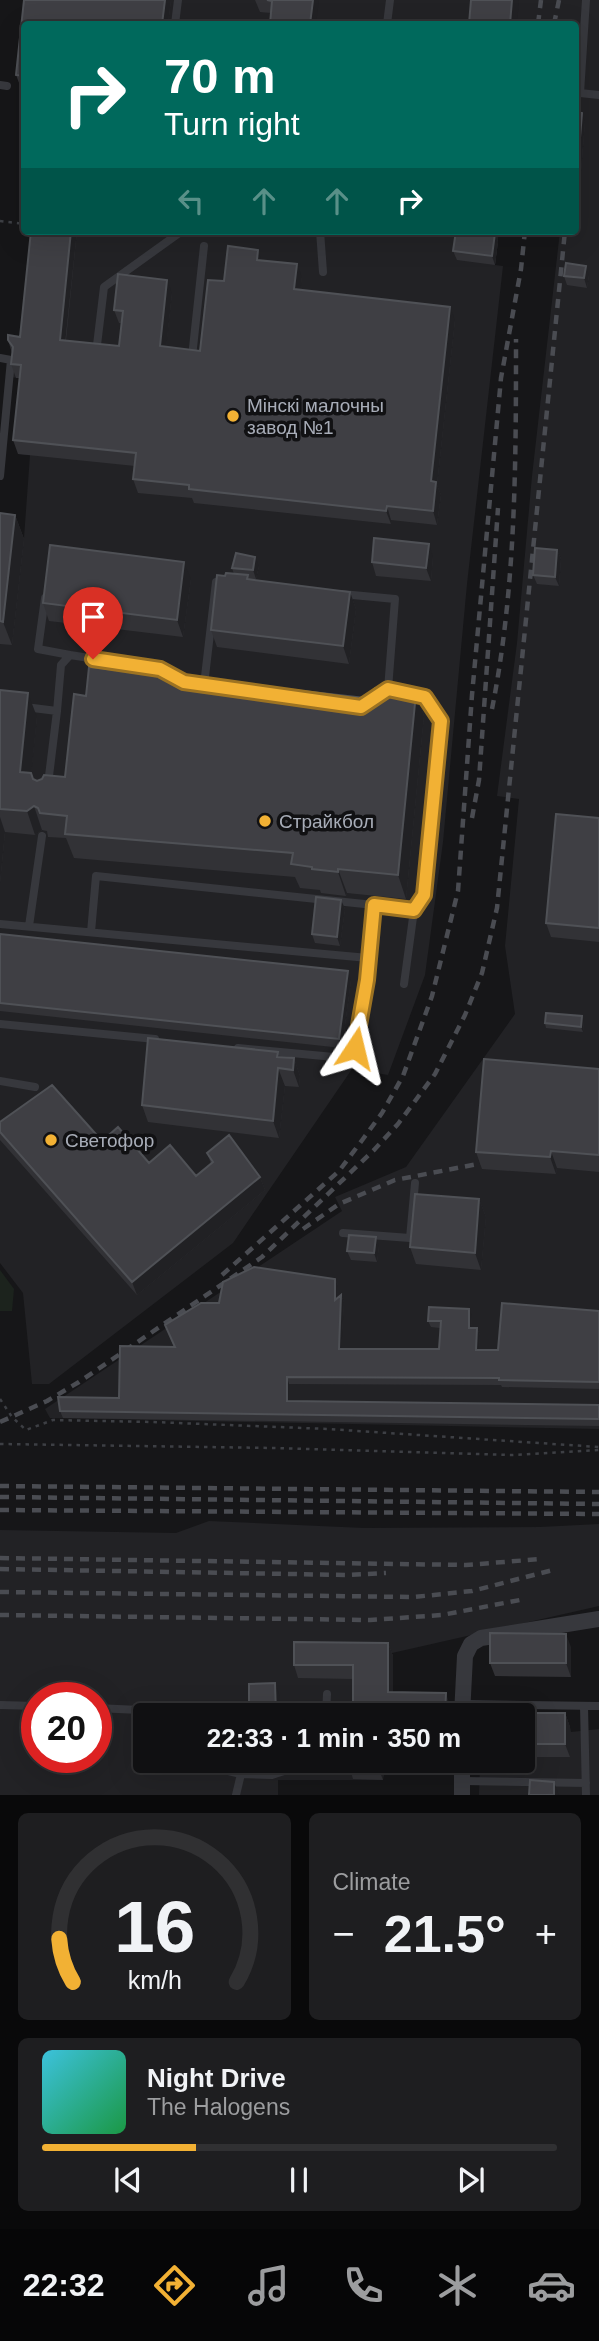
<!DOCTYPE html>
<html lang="en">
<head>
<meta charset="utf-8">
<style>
	body { margin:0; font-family:Helvetica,sans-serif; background:#1e1e20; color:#f1f3f6; height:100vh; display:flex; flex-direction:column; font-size:26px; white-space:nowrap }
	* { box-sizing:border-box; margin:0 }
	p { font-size:23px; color:#9c9d9f }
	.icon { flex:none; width:38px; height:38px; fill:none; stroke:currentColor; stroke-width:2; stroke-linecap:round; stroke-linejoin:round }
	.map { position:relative; height:1795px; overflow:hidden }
	.panel { display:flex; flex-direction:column; gap:18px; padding:18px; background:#09090a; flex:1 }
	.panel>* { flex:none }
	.top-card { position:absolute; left:21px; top:21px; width:558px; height:214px; border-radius:7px; box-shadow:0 7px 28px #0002,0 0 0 2px #303032; background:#00695c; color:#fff; overflow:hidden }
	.speed { position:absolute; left:21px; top:1682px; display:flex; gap:14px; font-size:35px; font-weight:700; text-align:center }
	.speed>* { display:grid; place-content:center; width:91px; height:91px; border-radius:50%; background:#101012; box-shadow:0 7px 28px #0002,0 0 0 2px #303032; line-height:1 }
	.speed .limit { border:10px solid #d22; background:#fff; color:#111 }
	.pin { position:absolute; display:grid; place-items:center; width:60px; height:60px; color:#fff; margin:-72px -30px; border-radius:50% 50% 50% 0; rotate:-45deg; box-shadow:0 0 7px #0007 }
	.pin .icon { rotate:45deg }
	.me { position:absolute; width:77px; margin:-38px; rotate:10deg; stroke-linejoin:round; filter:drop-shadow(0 0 5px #0008) }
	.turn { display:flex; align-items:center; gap:24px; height:147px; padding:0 28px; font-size:32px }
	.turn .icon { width:91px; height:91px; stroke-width:2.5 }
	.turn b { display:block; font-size:49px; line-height:60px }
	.lanes { display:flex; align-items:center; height:66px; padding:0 28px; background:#0003; justify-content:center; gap:35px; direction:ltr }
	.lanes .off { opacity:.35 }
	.big { font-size:52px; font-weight:600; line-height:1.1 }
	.panel .widget { flex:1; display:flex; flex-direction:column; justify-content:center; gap:10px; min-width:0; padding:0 24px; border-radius:10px; background:#1e1e20 }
	.panel .dial { align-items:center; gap:0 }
	.dial svg { height:182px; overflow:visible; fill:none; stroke:#303032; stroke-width:7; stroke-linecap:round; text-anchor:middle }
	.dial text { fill:#f1f3f6; stroke:none }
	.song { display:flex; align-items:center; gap:21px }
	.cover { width:84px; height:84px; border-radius:10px; background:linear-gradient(135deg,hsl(190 70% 55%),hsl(140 70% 35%)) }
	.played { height:7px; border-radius:4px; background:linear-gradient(90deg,#f2b134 30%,#303032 30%) }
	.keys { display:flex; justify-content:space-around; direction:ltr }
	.heat { display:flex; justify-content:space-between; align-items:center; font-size:38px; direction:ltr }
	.panel .tiles { flex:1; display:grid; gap:18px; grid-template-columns:1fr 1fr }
	.widget:last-child { grid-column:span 2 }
	.trip { position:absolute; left:133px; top:1703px; width:402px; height:70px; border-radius:7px; background:#101012; box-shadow:0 7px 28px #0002,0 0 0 2px #303032; font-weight:600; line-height:70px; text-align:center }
	.tab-bar { display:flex; height:112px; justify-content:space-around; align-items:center; background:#060607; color:#9c9d9f }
	.tab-bar .icon { width:49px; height:49px }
	.tab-bar .active { color:#f2b134 }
	.tab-bar b { font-size:32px; color:#f1f3f6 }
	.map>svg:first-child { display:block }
	.built { fill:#222225; fill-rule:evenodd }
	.green { fill:#1c231d }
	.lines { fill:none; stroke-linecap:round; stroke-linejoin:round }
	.path { stroke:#3d3f44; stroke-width:2.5; stroke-dasharray:3.5 5; stroke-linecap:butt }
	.service { stroke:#37383d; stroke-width:8 }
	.minor { stroke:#37383d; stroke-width:16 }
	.rail { stroke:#4a4c52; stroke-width:4.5; stroke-dasharray:9 7; stroke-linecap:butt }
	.wall { fill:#323236 }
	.shaded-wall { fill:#212124 }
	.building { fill:#3f3f44; stroke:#4f5156; stroke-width:2 }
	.route-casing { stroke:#9d7322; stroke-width:18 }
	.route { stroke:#f2b134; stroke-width:12 }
	.poi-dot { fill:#f2b134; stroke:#111113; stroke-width:2.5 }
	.labels { text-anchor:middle; stroke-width:7; stroke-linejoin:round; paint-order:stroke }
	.poi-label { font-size:19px; fill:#a8adb8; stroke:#111113; text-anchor:start }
</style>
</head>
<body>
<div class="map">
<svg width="599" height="1795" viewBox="0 0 599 1795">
	<rect width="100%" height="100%" fill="#161618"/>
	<path class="built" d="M59 0H599V1429L50 1418 45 1409 342 1211 335 1197 406 1167 515 1014 505 946 519 799 497 796 517 643 532 476 560 231H576V24H27Z
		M37 231H499L495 265 503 266 467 584 443 842 425 975 388 1075 352 1069 233 1243 49 1384H32L23 1293 0 1263V536L24 538 30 455 18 454 26 379 10 377 25 350Z
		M209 1521 364 1528 540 1527 599 1524V1606L392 1653 393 1705 450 1715H145V1760L387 1761 383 1780H278V1795H0V1530L176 1533ZM37 1698H96V1757H37Z
		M523 1727H570L571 1732 599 1729V1795H479L480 1761 523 1760Z"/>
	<path class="green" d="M0 1270 14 1289 12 1311H0Z"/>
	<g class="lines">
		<path class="path" d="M22 171 24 174
			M0 221 24 224
			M0 1399 12 1417 26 1430 53 1420 153 1422 328 1429 599 1447
			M0 1444 273 1448 513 1455 599 1450"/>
		<path class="service" d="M586 0 580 93 599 95
			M175 24 178 0
			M387 24 390 0
			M0 85 7 86
			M320 231 323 272
			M97 345 104 287 182 231
			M192 357 204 246
			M0 358 11 360 0 476
			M342 594 395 599 388 689
			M45 598 38 649 70 655
			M204 685 216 582 225 583
			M365 705 388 689 425 697 441 721 424 895 414 910 374 905 368 958
			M25 707 57 711 61 665 70 655 160 669 183 682
			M48 784 57 711
			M0 924 368 958 367 980 355 1048 347 1055 334 1057 238 1048
			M29 926 42 836
			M91 932 96 876 374 905
			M404 984 414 910
			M0 1024 155 1039
			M0 1081 35 1087
			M343 1233 410 1238 415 1183
			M462 1704 599 1706
			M0 1705 37 1706
			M584 1706 586 1795
			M96 1708 205 1713V1715
			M326 1715 327 1694
			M213 1760 220 1769 241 1774
			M462 1781 586 1783
			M236 1795 241 1774 272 1775 318 1760"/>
		<path class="minor" d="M462 1715 465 1656 471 1644 481 1638 599 1619
			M462 1795V1760"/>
		<path class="rail" d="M538 24 541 0
			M554 24 559 0
			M492 709C516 588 516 462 516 339
			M472 818 479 780 498 508
			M303 1229 339 1204 395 1180 483 1163
			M222 1275 339 1171 363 1139 382 1113 403 1076 432 996 458 891 472 695 501 378 521 269 525 231
			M0 1422 47 1401 79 1382 262 1257 374 1150 398 1124 435 1074 465 1015 482 973 497 908 565 231
			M0 1486 599 1492
			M0 1497 599 1504
			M0 1510 599 1514
			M0 1558 466 1565 541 1559
			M0 1569 348 1575 386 1573
			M0 1592 414 1597 472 1591 553 1570
			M0 1615 370 1620 442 1615 525 1599"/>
	</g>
	<path class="wall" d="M24 0H171L168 24H24V88H21L16 75Z
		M255 0H319L271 13 260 12Z
		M576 112 585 122 581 171H576Z
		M31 231H77L66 340 119 346 122 323H119L114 310 172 293 166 347 200 351 224 281 261 260 302 277 300 289 455 320 437 485 441 495 437 525 391 520V524L194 503 192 498 138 493 133 479 135 466 18 454 13 440 20 378H16L11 364 12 353 8 340 20 337Z
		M495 233 498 242 495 265 457 260 453 251Z
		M589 275 587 288 567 285 564 276Z
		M0 513 15 515 24 539 12 645 0 644Z
		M557 550 561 559 559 586 537 584 533 575Z
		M433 557 431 581 376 576 372 562Z
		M259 566 256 579H249L350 592 356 609 349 664 217 647 211 630 225 576 234 574 232 568Z
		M191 579 183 637 49 621 43 603Z
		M0 690 37 717 31 773 33 779 37 781 65 777 86 696 374 699 416 693 424 716 406 899 347 893 346 896 321 893 320 890 300 888 295 877 74 858 66 838 48 837 47 831 42 830 35 835 5 832 0 883Z
		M599 818V942L551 937 546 923Z
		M341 900 345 909 340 946 315 943 312 934Z
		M0 934 351 980 342 1048 0 1011Z
		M584 1021 583 1032 546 1028 545 1023Z
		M279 1057 294 1058 300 1076 299 1087 285 1086 279 1138 148 1122 142 1105Z
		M599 1069V1172L557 1168 556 1174 482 1169 476 1152Z
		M0 1122 102 1141 149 1163 196 1176 211 1164 207 1153 260 1177 265 1190 137 1295 0 1140Z
		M479 1199 486 1217 481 1270 416 1264 410 1247Z
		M379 1246 377 1262 351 1260 347 1251Z
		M335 1279 338 1285 337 1298 341 1295 344 1302 341 1349H439L440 1328 431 1327 428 1321 472 1316 471 1328H477L480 1335 479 1350H498L599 1311V1389L502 1387 501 1385 289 1384V1401L599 1405V1426L63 1418 60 1411 119 1398 174 1347 165 1325 219 1303Z
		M388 1643 393 1656V1692L450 1706 353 1704V1679L298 1678 294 1665Z
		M571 1647V1677L495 1676 490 1663Z
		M565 1713 570 1727V1757H523V1715Z
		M230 1760H282V1765L231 1764Z
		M349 1760H383V1780L353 1779 349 1766Z"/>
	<path class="shaded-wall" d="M165 0H171L168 24H162Z
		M313 0H319L316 24H310Z
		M512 0H519L517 24H510Z
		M582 113 585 122 581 171 578 162Z
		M71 231H77L64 353 60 340Z
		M495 233 498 242 495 265 492 256Z
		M258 250 262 263 257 260Z
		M297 264 302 277 299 302 294 289Z
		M586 266 589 275 587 288 584 278Z
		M167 280 172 293 165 359 160 346Z
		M450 307 455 320 437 485 441 495 437 525 433 511 431 481Z
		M387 506 391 520V524L386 511Z
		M15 515 24 539 12 645 3 622Z
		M429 544 433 557 431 581 426 568Z
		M557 550 561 559 559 586 555 577Z
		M255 557 259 566 256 579 253 570Z
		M184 562 191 579 183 637 177 620Z
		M350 592 356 609 349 664 343 646Z
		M28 693 37 717 29 796 20 772Z
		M416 693 424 716 406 899 398 875Z
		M34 806 42 830 35 835 27 811Z
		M0 817 5 832 0 883Z
		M338 869 347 893 346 896 338 872Z
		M341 900 345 909 340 946 337 937Z
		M348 971 351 980 342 1048 339 1039Z
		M582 1016 584 1021 583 1032 581 1027Z
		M294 1058 300 1076 299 1087 293 1070Z
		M278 1068 285 1086 279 1138 273 1121Z
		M551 1151 557 1168 556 1174 550 1157Z
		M260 1177 265 1190 137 1295 132 1282Z
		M479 1199 486 1217 481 1270 475 1253Z
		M376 1237 379 1246 377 1262 374 1253Z
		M335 1279 338 1285 337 1307 335 1300Z
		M341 1295 344 1302 341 1355 339 1349Z
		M469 1309 472 1316 471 1335 469 1328Z
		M477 1328 480 1335 479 1356 476 1350Z
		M287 1377 289 1384V1407L287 1401Z
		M566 1634 571 1647V1677L566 1663Z
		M388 1643 393 1656V1705L388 1692Z
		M275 1683 280 1696V1715H276Z
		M446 1693 450 1706V1715H445Z
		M565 1713 570 1727V1757L565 1744Z
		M378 1760H383V1780L378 1767Z
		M554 1782 559 1795H554Z"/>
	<path class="building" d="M24 0H165L162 24H24V76L16 75Z
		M267 0H313L310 24H270L272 1Z
		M471 0H512L510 24H469Z
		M576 112 582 113 578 162H576Z
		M31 231H71L60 340 119 346 123 311 114 310 118 274 167 280 160 346 200 351 208 280 224 281 228 246 258 250 257 260 297 264 294 289 450 307 431 481 436 482 433 511 387 506 386 511 189 489V485L133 479 136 453 13 440 21 365 11 364 13 347 8 340V335L20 337Z
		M456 231H479L495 233 492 256 453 251Z
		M566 263 586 266 584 278 564 276Z
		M0 513 15 515 3 622 0 621Z
		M374 538 429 544 426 568 372 562Z
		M50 545 184 562 177 620 43 603Z
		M535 548 557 550 555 577 533 575Z
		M236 553 255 557 253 570 232 568Z
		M226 573 248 575 247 579 350 592 343 646 211 630 217 575 225 576Z
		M89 667 374 699 375 688 416 693 398 875 338 869V872L312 869V867L291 864 293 853 65 834 67 816 40 813 38 808 34 806 27 811 0 809V690L28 693 20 772 31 773 33 779 37 781 42 779 44 775 65 777 74 694 86 696Z
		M556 814 599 818V928L546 923Z
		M316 897 341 900 337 937 312 934Z
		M0 934 348 971 339 1039 0 1003Z
		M546 1013 582 1016 581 1027 545 1023Z
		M148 1038 278 1052 277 1057 294 1058 293 1070 278 1068 273 1121 142 1105Z
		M484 1059 599 1069V1155L551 1151 550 1157 476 1152Z
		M52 1085 102 1141 118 1127 149 1163 170 1145 196 1176 213 1162 207 1153 229 1135 260 1177 132 1282 0 1132V1122Z
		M415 1194 479 1199 475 1253 410 1247Z
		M349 1235 376 1237 374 1253 347 1251Z
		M254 1267 335 1279V1300L341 1295 339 1349H439L441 1321H428L429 1307 469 1309V1328H477L476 1350H498L502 1303 599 1311V1382L499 1380V1378L287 1377V1401L599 1405V1419L60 1411 58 1397 119 1398 120 1346 175 1347 165 1325 201 1303H219L223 1282Z
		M490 1633 566 1634V1663H490Z
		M294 1642 388 1643V1692L446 1693 445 1715H349L350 1704H353V1665H294Z
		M275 1683 276 1715H225V1703H249V1684Z
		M493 1713H565V1744H523V1715H493Z
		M349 1760H378V1767L349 1766Z
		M530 1780 554 1782V1795H529Z"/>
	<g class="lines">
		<defs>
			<path id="route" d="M93 659 160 669 184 682 361 707 388 689 425 697 441 721 424 895 414 910 374 905 367 980 355 1048"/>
		</defs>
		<use href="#route" class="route-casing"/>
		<use href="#route" class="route"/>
	</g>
	<g class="poi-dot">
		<circle cx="233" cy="416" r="7"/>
		<circle cx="265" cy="821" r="7"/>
		<circle cx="51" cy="1140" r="7"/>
	</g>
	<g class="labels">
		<g class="poi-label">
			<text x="247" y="412">Мінскі малочны<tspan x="247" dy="22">завод №1</tspan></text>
			<text x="279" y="828">Страйкбол</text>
			<text x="65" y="1147">Светофор</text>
		</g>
	</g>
</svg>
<div class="speed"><div class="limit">20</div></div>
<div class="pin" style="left:93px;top:659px;background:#d93025"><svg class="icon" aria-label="arrive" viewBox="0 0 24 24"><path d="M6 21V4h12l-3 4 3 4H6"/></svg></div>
<svg class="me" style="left:355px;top:1048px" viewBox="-20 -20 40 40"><path d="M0-17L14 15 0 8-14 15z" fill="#f2b134" stroke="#fff" stroke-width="4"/></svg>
<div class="trip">22:33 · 1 min · 350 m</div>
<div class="top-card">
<div class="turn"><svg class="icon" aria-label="right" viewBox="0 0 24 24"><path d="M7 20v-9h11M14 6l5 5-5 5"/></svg><div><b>70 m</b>Turn right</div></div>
<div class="lanes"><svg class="icon off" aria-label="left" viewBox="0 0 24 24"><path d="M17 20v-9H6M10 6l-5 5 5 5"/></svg><svg class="icon off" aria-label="ahead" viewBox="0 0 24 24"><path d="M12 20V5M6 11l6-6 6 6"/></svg><svg class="icon off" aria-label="ahead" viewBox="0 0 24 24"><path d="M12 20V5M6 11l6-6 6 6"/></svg><svg class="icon" aria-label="right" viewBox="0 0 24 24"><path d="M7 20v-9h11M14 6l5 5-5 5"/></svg></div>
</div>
</div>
<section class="panel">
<div class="tiles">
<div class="widget dial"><svg viewBox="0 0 100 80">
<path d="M14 69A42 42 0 1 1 86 69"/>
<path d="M14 69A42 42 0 0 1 8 50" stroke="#f2b134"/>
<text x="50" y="56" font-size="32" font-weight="700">16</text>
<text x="50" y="72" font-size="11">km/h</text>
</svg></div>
<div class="widget"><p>Climate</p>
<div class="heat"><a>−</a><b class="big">21.5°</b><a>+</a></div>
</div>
<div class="widget">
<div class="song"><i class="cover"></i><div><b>Night Drive</b><p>The Halogens</p></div></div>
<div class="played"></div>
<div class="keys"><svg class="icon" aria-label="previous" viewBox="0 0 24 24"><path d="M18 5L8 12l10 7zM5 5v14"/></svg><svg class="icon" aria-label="pause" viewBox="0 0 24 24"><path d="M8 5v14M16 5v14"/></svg><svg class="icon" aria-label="next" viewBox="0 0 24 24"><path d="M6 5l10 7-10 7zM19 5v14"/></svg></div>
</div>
</div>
</section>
<nav class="tab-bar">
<b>22:32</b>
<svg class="icon active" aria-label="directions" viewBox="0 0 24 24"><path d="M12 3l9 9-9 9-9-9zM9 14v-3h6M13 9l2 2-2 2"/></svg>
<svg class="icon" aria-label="music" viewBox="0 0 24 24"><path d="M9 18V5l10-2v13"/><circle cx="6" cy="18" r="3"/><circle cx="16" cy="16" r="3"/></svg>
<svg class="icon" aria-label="phone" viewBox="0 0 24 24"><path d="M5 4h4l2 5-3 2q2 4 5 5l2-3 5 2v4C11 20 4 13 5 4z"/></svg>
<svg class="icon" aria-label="climate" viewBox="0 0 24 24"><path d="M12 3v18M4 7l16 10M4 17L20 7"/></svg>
<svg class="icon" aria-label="car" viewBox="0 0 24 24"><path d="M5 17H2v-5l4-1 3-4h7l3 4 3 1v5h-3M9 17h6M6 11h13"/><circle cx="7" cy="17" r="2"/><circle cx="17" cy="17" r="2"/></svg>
</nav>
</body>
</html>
